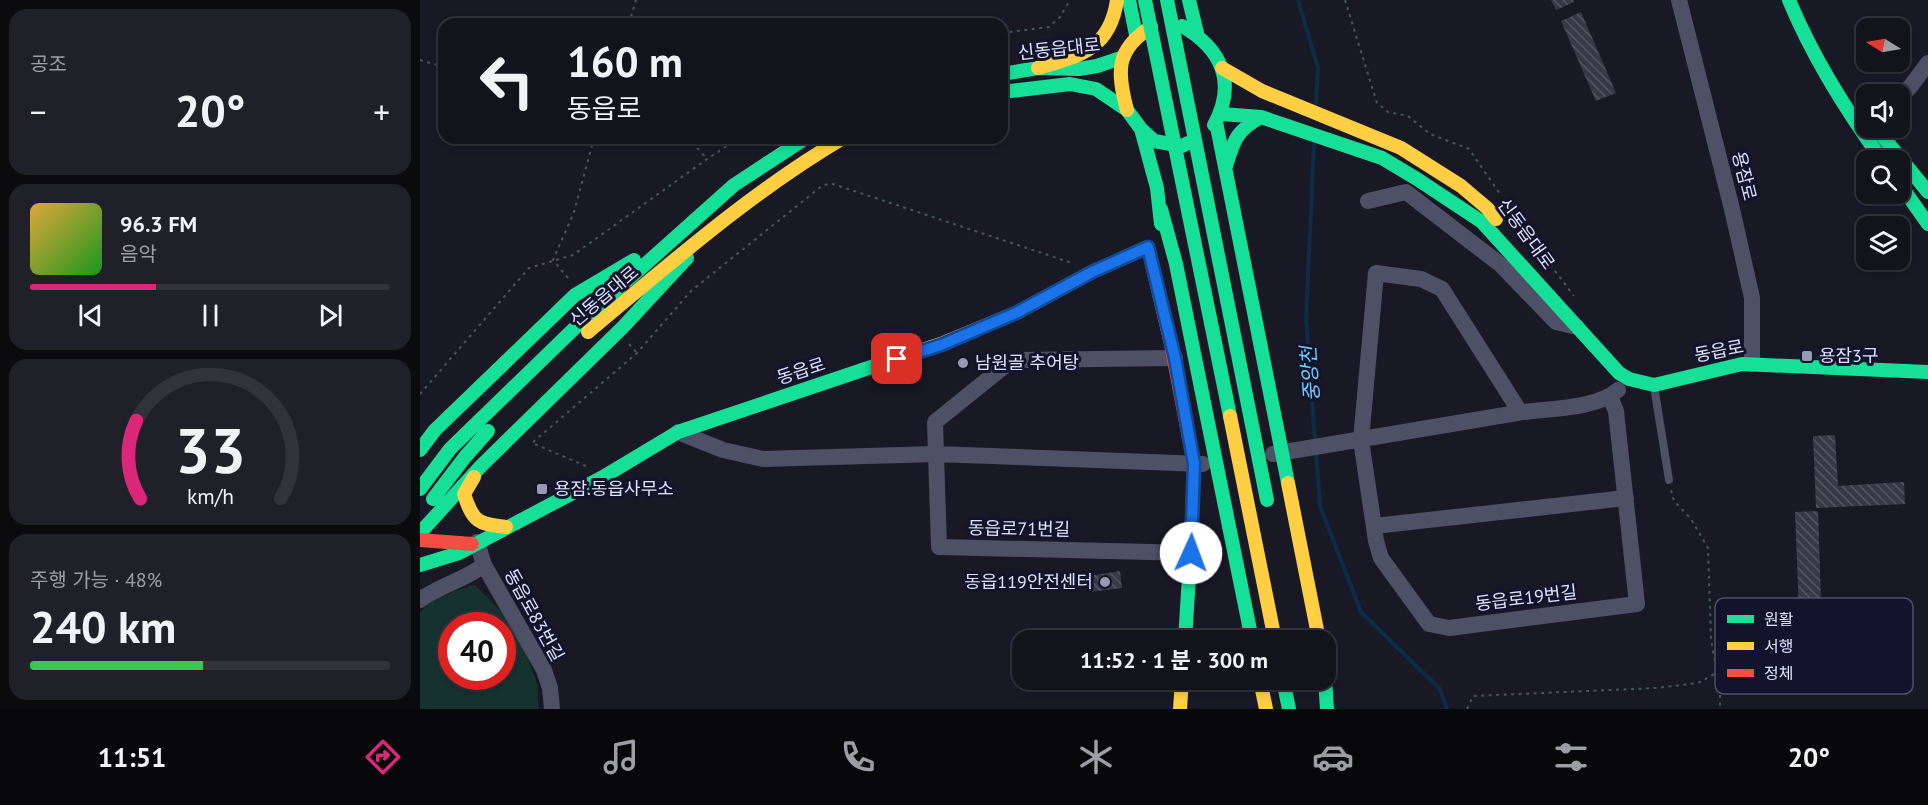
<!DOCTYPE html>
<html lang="ko">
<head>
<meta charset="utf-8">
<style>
	body { margin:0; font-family:"PT Sans","Noto Sans KR",sans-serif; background:#202029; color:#f1f3f6; height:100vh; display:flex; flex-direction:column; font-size:22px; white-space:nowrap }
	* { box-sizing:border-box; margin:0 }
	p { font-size:20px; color:#9d9ea3 }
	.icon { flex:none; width:33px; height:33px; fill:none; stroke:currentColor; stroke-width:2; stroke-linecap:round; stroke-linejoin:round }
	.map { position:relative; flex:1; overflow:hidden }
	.panel { display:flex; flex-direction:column; gap:9px; padding:9px; background:#0a0a0f; width:420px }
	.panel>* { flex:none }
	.guide { position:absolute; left:18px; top:18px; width:570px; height:126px; border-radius:18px; box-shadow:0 3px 9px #0003,0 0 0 2px #32323b; background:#13131c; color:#f1f3f6; overflow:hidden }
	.needle { width:39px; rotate:281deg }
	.controls { position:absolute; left:1436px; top:18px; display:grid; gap:12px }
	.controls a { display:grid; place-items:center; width:54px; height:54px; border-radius:12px; background:#13131c; box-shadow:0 3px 9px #0003,0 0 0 2px #32323b; font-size:30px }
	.speed { position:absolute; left:18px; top:612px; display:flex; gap:12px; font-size:30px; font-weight:700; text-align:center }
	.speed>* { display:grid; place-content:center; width:78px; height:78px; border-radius:50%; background:#13131c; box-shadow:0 3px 9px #0003,0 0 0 2px #32323b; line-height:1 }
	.speed .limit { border:9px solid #d22; background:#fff; color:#111 }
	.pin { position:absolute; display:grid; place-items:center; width:51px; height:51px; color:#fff; margin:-26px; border-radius:12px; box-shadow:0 3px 9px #0006 }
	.me { position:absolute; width:66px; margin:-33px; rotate:2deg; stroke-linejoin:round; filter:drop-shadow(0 0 4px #0008) }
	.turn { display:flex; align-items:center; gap:21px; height:126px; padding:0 30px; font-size:27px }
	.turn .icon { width:78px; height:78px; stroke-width:2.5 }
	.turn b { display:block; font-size:42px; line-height:51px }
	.big { font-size:45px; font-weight:700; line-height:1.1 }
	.panel .widget { flex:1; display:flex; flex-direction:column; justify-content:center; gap:9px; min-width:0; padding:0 21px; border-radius:18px; background:#202029 }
	.panel .dial { align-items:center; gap:0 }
	.dial svg { height:156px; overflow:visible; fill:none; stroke:#32323b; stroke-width:7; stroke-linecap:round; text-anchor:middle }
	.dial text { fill:#f1f3f6; stroke:none }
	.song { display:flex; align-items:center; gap:18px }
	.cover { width:72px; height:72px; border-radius:9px; background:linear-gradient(135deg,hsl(40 70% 55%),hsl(120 70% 35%)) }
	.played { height:6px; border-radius:3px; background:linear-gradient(90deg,#db2777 35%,#32323b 35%) }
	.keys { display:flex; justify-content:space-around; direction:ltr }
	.heat { display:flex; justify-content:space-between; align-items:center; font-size:33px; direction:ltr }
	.charge { height:9px; border-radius:4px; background:linear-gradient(90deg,#34c759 48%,#32323b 0) }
	.trip { position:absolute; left:592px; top:630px; width:324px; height:60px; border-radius:18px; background:#13131c; box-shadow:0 3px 9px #0003,0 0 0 2px #32323b; font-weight:700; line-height:60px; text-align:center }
	.tab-bar { display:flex; height:96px; justify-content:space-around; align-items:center; background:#08080b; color:#9d9ea3 }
	.tab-bar .icon { width:42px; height:42px }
	.tab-bar .current { color:#db2777 }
	.tab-bar b { font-size:27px; color:#f1f3f6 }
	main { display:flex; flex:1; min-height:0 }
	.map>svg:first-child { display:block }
	.pitch { fill:#16322f; fill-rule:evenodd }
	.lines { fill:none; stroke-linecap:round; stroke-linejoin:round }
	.stream { stroke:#0e2b47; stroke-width:4 }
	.building { fill:url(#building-back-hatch) }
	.path { stroke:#46555f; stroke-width:2; stroke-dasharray:3 4.5; stroke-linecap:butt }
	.lane { stroke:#4e5066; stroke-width:8 }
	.street { stroke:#4e5066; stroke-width:16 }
	.fast { stroke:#16e098; stroke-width:14 }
	.slow { stroke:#ffcf43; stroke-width:14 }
	.jam { stroke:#f24e42; stroke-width:14 }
	.fast-bridge { stroke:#16e098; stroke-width:14 }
	.slow-bridge { stroke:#ffcf43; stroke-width:14 }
	.route-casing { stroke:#114b97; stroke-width:15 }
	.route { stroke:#1a73e8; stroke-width:10 }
	.poi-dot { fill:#999ab2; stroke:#13132c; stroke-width:2 }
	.labels { text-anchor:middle; stroke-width:6; stroke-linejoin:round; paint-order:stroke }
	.street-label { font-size:18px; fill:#dee0fe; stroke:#13132c }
	.poi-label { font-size:18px; fill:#dee0fe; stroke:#13132c; text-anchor:start }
	.water-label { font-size:20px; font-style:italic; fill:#70d0fa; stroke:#13132c }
	.key { fill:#13132c; stroke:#50506b; stroke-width:1.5 }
	.key-label { font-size:16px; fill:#dee0fe }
</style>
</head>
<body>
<main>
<section class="panel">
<div class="widget"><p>공조</p>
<div class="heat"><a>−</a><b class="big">20°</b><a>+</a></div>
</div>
<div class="widget">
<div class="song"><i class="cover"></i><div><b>96.3 FM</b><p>음악</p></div></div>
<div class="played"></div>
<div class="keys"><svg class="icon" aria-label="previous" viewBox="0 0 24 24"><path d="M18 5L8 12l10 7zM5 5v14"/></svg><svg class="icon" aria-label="pause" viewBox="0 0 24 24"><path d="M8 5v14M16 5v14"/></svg><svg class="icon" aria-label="next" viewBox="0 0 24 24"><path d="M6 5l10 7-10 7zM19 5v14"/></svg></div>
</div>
<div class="widget dial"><svg viewBox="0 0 100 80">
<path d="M14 69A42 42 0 1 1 86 69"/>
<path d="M14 69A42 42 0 0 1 12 29" stroke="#db2777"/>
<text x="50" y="56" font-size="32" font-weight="700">33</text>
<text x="50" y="72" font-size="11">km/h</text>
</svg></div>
<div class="widget"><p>주행 가능 · 48%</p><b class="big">240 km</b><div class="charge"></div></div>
</section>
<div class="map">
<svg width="1508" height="709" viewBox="0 0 1508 709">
	<defs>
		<pattern id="building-back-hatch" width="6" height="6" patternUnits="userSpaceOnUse" patternTransform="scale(1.5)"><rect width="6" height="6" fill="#383847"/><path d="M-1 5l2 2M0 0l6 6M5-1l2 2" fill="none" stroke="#545463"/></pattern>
	</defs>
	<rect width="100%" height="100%" fill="#191926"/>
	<path class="pitch" d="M55 585 95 625 117 683 119 709H0V613C13 596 35 591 55 585ZM32 626H82V676H32Z"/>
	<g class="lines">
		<path class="stream" d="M878 0 898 68 896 103
			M894 144 886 318 895 442
			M896 452 900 506 941 612 1020 689 1027 709"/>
	</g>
	<path class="building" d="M1131 0H1153L1154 2 1136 10Z
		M1161 12 1196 93 1176 101 1141 21Z
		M1415 435 1418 486 1484 482 1485 504 1396 508 1393 436Z
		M1398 511 1402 633 1380 634 1375 512Z
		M700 571 702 588 670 592 669 576Z"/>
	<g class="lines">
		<path class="path" d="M925 0 957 103 968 112 988 116 1010 134 1049 149 1080 194
			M209 24 216 0
			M582 33 629 27 640 17 650 0
			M0 60 24 67
			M258 138 272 142 287 159
			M1094 217 1154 296
			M148 278 133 260 154 212 174 138
			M209 344 217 353
			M0 394 109 268 153 255 287 159 319 138
			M166 466 112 443 217 353 271 291 403 185 413 184 652 263
			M1251 490 1254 501 1271 519 1288 548 1291 639 1300 691V709
			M1047 709 1053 696 1236 688 1278 683 1296 673"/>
		<path class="lane" d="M1234 386 1249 480"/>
		<path class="street" d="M1259 0 1312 209 1332 298V364
			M1479 97 1490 87 1508 63
			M948 201 986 192 1081 265 1136 322 1157 327
			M755 358 592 360 515 422 519 547 771 553
			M1100 412 1022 289 1001 279 956 273 941 440 956 541 961 558 1009 624 1029 628 1217 604 1196 411 1190 397
			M258 432 303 450 343 459 516 454 783 464
			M853 454C935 441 1016 426 1097 413 1126 408 1175 410 1198 390
			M954 526 1206 498
			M57 542 64 565 124 670 130 688 132 709
			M0 600C20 585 45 580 64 565"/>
		<path class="fast" d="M709 0 716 35
			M769 0 777 33
			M1369 0C1393 58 1425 109 1462 160
			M762 26C802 49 817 83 794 125
			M582 74 618 68 659 69 677 66 701 58
			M582 92 650 84 676 89 707 110 721 129 734 141 762 146 768 143
			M802 114 841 117 962 158 997 179 1062 222 1199 373 1209 379 1234 385 1322 364 1508 372
			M796 122 868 483
			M721 129 737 188 741 224
			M1459 132 1508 192
			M806 166C814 140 816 131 841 117
			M1479 183 1508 224
			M741 209 756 264 832 640
			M0 450 15 430 155 295 214 260
			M0 489 30 449 163 320 314 185 386 138
			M13 499 45 457 68 431
			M0 533 61 466 203 327 267 258
			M0 565 39 553 183 477 258 432 481 357
			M765 640 771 544
			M863 680 869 709
			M905 680 907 709"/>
		<path class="slow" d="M618 68C660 56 690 49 697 0
			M802 68 842 91 981 148 1041 186 1067 208 1076 219
			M707 110C697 72 695 50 731 27
			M481 357 521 344 596 313 672 272 728 247 750 339
			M54 477 44 494C53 522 58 524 86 527
			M868 483 899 640
			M840 680 846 709
			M760 709 762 680"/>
		<path class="jam" d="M750 339 774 464 771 544
			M0 540 52 544"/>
		<path class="fast-bridge" d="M725 0 810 416
			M747 0 847 500"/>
		<path class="slow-bridge" d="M168 332C251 263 330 193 423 138
			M810 416 855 640"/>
	</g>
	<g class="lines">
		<defs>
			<path id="route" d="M477 359 521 345 596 313 672 272 728 247 755 358 774 464 771 553"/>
		</defs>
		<use href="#route" class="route-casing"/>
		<use href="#route" class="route"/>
	</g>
	<g class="poi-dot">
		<rect x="1381" y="350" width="12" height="12" rx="3"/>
		<circle cx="543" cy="363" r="6"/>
		<rect x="116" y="483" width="12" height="12" rx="3"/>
		<circle cx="685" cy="582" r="6"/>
	</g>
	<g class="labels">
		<g class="street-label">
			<text transform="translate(639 49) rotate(-6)" y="6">신동읍대로</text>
			<text transform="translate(1324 176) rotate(76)" y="6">용잠로</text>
			<text transform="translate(1106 234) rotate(54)" y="6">신동읍대로</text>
			<text transform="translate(184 296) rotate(-40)" y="6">신동읍대로</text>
			<text transform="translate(1299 351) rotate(-11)" y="6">동읍로</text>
			<text transform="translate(381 371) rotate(-18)" y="6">동읍로</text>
			<text transform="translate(599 529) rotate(1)" y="6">동읍로71번길</text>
			<text transform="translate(1106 598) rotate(-7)" y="6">동읍로19번길</text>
			<text transform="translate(114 615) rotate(61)" y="6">동읍로83번길</text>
		</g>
		<g class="poi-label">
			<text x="1399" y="362">용잠3구</text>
			<text x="555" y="369">남원골 추어탕</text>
			<text x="134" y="495">용잠.동읍사무소</text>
			<text x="673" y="588" text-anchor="end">동읍119안전센터</text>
		</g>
		<g class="water-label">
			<text transform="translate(890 374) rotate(-94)" y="7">중앙천</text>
		</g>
	</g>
	<rect x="1295" y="598" width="198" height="96" rx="9" class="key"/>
	<rect x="1307" y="615" width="27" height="8" fill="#16e098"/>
	<rect x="1307" y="642" width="27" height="8" fill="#ffcf43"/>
	<rect x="1307" y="669" width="27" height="8" fill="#f24e42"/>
	<g class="key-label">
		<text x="1344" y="625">원활</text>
		<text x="1344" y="652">서행</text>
		<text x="1344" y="679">정체</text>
	</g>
</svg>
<div class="controls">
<a><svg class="needle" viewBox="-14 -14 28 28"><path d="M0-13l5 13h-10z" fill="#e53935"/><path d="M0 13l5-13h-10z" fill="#9d9ea3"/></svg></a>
<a><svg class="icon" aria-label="sound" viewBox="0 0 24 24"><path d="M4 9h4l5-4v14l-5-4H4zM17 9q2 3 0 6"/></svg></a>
<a><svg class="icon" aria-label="search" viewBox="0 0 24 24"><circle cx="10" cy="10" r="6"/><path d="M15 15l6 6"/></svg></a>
<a><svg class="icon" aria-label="layers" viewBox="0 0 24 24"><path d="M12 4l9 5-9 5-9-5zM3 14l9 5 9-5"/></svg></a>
</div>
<div class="speed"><div class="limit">40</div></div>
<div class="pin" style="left:477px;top:359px;background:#d93025"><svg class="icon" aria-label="arrive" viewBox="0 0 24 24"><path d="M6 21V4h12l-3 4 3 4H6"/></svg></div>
<svg class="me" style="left:771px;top:553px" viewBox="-20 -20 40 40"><circle r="19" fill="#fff"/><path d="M0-13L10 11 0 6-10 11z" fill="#1a73e8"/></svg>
<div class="trip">11:52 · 1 분 · 300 m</div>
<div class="guide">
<div class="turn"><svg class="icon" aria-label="left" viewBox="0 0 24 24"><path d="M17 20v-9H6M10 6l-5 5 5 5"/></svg><div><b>160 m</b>동읍로</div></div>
</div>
</div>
</main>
<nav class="tab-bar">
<b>11:51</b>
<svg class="icon current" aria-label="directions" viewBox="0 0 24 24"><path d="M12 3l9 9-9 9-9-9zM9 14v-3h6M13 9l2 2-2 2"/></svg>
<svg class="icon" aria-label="music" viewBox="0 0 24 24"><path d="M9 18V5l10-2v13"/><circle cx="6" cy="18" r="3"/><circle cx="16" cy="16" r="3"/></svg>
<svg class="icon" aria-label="phone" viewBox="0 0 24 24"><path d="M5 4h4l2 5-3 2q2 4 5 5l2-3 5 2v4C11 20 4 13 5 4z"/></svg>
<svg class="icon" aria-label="climate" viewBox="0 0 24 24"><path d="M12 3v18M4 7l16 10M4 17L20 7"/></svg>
<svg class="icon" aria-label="car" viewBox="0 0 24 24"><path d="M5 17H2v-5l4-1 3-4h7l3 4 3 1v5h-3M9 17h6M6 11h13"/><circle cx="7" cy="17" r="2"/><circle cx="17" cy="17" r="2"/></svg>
<svg class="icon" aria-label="filters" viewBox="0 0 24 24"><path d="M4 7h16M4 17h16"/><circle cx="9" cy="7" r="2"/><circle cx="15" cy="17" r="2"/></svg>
<b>20°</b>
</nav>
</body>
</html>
